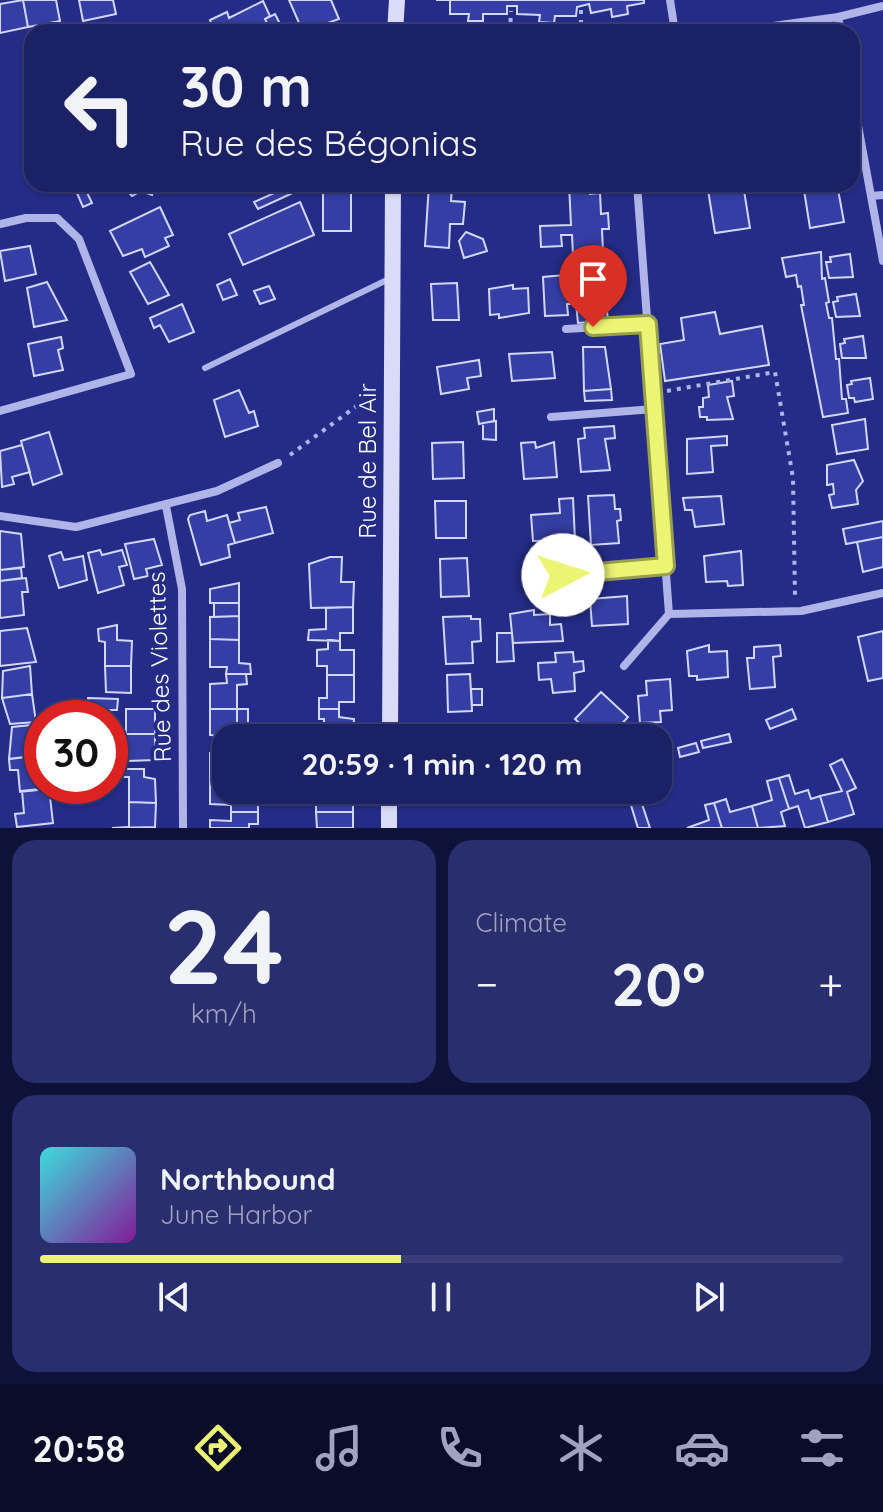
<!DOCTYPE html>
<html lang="en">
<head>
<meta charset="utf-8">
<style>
	body { margin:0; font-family:Quicksand,sans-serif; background:#282e6e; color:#f1f3f6; height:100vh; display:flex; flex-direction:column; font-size:30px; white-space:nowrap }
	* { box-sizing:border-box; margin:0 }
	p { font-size:26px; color:#a0a3bf }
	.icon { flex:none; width:44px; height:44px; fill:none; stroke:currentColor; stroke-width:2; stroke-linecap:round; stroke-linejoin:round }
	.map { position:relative; height:828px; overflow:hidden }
	.details { display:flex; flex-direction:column; gap:12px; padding:12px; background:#0f1238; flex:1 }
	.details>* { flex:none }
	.hud { position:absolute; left:24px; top:24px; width:836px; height:168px; border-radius:24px; box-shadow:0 2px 6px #0004,0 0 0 2px #393e79; background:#1b2165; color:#f1f3f6; overflow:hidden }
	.speed { position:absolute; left:24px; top:700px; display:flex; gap:16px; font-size:40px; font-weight:700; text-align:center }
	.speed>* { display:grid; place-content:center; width:104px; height:104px; border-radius:50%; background:#1b2165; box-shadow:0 2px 6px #0004,0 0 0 2px #393e79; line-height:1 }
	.speed .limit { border:12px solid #d22; background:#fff; color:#111 }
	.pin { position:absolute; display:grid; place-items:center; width:68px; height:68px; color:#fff; margin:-82px -34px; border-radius:50% 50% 50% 0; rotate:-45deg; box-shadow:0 0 8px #0007 }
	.pin .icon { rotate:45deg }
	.me { position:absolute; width:88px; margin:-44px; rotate:85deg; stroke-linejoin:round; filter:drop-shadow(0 0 6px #0008) }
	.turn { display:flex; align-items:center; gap:28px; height:168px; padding:0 24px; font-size:36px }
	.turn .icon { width:104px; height:104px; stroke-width:2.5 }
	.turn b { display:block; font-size:56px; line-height:68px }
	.big { font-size:60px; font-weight:800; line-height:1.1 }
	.details .widget { flex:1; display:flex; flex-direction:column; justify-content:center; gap:12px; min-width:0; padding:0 28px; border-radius:24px; background:#282e6e }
	.details .dial { align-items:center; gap:0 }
	.dial b { font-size:104px; line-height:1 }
	.song { display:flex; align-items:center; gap:24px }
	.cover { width:96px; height:96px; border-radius:12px; background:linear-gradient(135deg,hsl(180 70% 55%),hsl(290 70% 35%)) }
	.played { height:8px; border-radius:4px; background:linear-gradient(90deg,#ebf473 45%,#393e79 45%) }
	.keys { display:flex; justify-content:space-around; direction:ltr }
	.heat { display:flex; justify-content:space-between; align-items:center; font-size:44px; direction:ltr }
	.details .tiles { flex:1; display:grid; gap:12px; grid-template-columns:1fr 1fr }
	.widget:last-child { grid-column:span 2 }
	.trip { position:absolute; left:212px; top:724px; width:460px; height:80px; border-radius:24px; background:#1b2165; box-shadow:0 2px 6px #0004,0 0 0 2px #393e79; font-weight:800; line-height:80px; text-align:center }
	.dock { display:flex; height:128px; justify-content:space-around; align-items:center; background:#0b0d28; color:#a0a3bf }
	.dock .icon { width:56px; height:56px }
	.dock .active { color:#ebf473 }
	.dock b { font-size:36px; color:#f1f3f6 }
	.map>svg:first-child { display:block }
	.building { fill:#343ea4; stroke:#d3d7f7; stroke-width:2 }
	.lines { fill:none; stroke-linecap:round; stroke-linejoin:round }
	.path { stroke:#afb5e9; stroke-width:4; stroke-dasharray:4 6; stroke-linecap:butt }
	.lane { stroke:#afb5e9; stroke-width:6 }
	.street { stroke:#afb5e9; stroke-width:8 }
	.secondary { stroke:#dadcf7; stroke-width:16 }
	.route-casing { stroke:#999f4b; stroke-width:20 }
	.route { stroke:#ebf473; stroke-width:14 }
	.labels { text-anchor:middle; stroke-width:8; stroke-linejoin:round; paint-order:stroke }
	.street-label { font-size:24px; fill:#fff; stroke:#242c87 }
</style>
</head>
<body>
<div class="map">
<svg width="883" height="828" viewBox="0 0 883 828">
	<rect width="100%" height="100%" fill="#242c87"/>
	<path class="building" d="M23 0H56L60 21 28 27Z
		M23 0 28 27 0 33V4Z
		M79 0H113L116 14 83 21Z
		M289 0H331L339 19 303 32Z
		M436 0H644V3L627 6 628 14 612 17 611 9 591 13 589 4 577 7 576 16H555L554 23 539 22 540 15 517 14V6H507V14H483V21H468L469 14H450V0Z
		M263 1 270 16 265 19 271 32H210L214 30 210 20 227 12 229 18Z
		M275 14 283 30V32H271L265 19Z
		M73 184H83L92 203 83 207Z
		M121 184H156L152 195 141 191 132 196Z
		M323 184H351V231H323Z
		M429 184H466L452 185 451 201 465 202 463 224H450L449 248 425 246Z
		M569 184H589L590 194 600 193 601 214 608 213 609 229H602L603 252H594L595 263H604L605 284H613V299L606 300 608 321 578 323 576 304H567L568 315 545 316 543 277 565 275 566 295 575 294 572 235H561L562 246 541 247 540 226 571 225Z
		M707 184H743L750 228 715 233Z
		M803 184H837L844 222 810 228Z
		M292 185 295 192 258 209 254 202Z
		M300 202 314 235 243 265 229 234Z
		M160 207 173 235 165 238 169 246 145 257 142 249 123 256 110 231Z
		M466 232 483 239 487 251 464 258 459 241Z
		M30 246 36 274 5 281 0 251Z
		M821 252 822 279 825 278 829 302 826 303 829 318H832L836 359H839L842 399H846L848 413 823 417 801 305H804L801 286 798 287 796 275 786 277 782 258Z
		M850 254 853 277 829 278 826 262H831L830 257Z
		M150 262 169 295 148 304 130 272Z
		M230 279 237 295 223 300 217 285Z
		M47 282 67 320 34 327 27 288Z
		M457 283 459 320H433L431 284Z
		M513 285V289L528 288 529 313 499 318V314L490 315 489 289Z
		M269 286 275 299 260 304 254 291Z
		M856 294 860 316 836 317 833 302 838 301 837 297Z
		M182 304 194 332 169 342 160 325 154 328 150 318Z
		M715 312 720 334 762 326 769 365 665 381 660 344 684 340 681 318Z
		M863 336 866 358H842L840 344 845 343 844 339Z
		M61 337 63 348 58 350 63 370 34 376 28 344Z
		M583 347H605L611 389 584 391Z
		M552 352 555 378 512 381 509 354Z
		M479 360 481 376 467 378 469 389 441 394 437 367Z
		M870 378 873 399 855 402 854 398H849L847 385 852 384 851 381Z
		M732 381 734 396 727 397 733 419 707 420V417H700L699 407H703V398L709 397 708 385Z
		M611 389 612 400 585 401 584 391Z
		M239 390 249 413 254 411 258 426 225 437 214 400Z
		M494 409V421L479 424 477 412Z
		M865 419 868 449 837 454 832 425Z
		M496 421V440L483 439V423Z
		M614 426 615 438 605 439 610 470 581 472 578 439 585 438 584 428Z
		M49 432 62 474 33 485 21 441Z
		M727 436V445L711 446 713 472 687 474V439Z
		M463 442 464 478 433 479 432 443Z
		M554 442 557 477 524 479 521 443 535 442 536 448Z
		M22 445 30 472 12 477 14 484 2 487 0 451Z
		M854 460 863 481 856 490 858 504 832 508 829 495 834 494 833 484 827 485V465Z
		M614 495 615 509H620L621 520 617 521 619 543 591 545 588 496Z
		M721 496 724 524 695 527 692 510H685L683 498Z
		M573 498 575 540 533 541 531 515 560 513 559 499Z
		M435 501H466V538H436Z
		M266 507 273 533 235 543 229 523 240 520 238 513Z
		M205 511 207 521 227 515 235 543 228 545 230 557 201 565 188 519 190 515Z
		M883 521V537L846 544 843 529Z
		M0 531 21 534 24 567 0 570Z
		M883 537V567L863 572 857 542Z
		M154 539 162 565 146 569 148 576 134 579 125 544Z
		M100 550 102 555 122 550 127 565 119 567 124 585 98 593 88 553Z
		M741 551 743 585 728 586 727 581 706 582 704 556Z
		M61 552 64 560 83 556 87 580 59 588 49 556Z
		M330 557H342L341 582H354L353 607 311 608 309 564Z
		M467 558 469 596 441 597 440 559Z
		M21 568 22 578 0 581V570Z
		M26 578 28 592H22L24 615 0 618V581Z
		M239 583V603H210V589Z
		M627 596 628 624 592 626 590 599Z
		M214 603H239V616L214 617Z
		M353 607V633H340V641L308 640 309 630 326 629V608Z
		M534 610V615L550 614V625L561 624 563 641 513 643 510 614Z
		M239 616V640L210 639V617Z
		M471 616V619H480L481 641 472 642 473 663 446 664 443 617Z
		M117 625V640L132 641 131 666H105V642L99 641 98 629Z
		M27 628 36 662 0 666V631Z
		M883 631V678L868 681 858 637Z
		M497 633H512L514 661 497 662Z
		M210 639 239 640V663L250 664 251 674H226L227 667H210Z
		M328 640 340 641V650H354V675H327V666H317V650L328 649Z
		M709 645V652L727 651 728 677 697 680V676H689L687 651Z
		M780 645 781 656 773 657 775 687 750 689 747 658H754V647Z
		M573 652 574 662 583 661 584 671 574 673 575 691 553 693 551 679 539 680 538 663 556 662 555 653Z
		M30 666 32 694 2 698 3 671Z
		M105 666H131V693L106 692Z
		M226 674H246L247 684 237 685V709H210V684L227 683Z
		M470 674 472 711 448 712 447 675Z
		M327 675H354V702H339V709H319V698H327Z
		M670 679 672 710 660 711 661 722 640 723 638 696 647 695 646 681Z
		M471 689H482V705H472Z
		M601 692 628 717 609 738H595L575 719Z
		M32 694 36 722 10 724 2 698Z
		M88 698 118 699 117 710H88Z
		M126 709H155V734H126Z
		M210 709H237V736L210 735Z
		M237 709H248V731H237Z
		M319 709H339V717L354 719 353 738H324V719H319Z
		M792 709 796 719 770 729 766 720Z
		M41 724 42 755 9 759 12 727Z
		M490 731V738H463L462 732Z
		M126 734H155V760L127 761Z
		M729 734 731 742 703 748 701 741Z
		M696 743 699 752 680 757 678 748Z
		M210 753H226V778H210Z
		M42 755V786L47 789 20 792 18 770H10L9 759Z
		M842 759 856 788 847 792 854 814 828 822 820 796 842 791 830 765Z
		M122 769H144V777L155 779 156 803 129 802V777H122Z
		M789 775 795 794 808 790 811 799 820 796 828 822 805 828 798 806 789 809 779 778Z
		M210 778H226V790H239V800L258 802V812H231V805L210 804Z
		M779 778 789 809 781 812 785 826 758 828 752 806 772 800 767 781Z
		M49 788 53 823 17 827 15 814 24 813 22 791Z
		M316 790H353V812H316Z
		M567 790 534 804 530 792 536 790Z
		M640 798 650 828H638L630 802Z
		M726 799 730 812 752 806 758 828H722L714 803Z
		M129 802 156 803 155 827 112 828 129 827Z
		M714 803 722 828H687L709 820 705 805Z
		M231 812H258V824H249V828H210V820L231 821Z
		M316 812H353V828H317Z"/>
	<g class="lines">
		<path class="path" d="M581 10V32
			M510 32 511 11
			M667 391 775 372 793 478 795 596
			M290 455 373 394"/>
		<path class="lane" d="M205 368 389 279"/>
		<path class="street" d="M670 0 675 32
			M838 17 841 32
			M729 32 838 17 883 6
			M852 93 883 261
			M637 184 669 614 801 611 883 593
			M871 196 883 195
			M0 224 26 218H57L79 239 131 374 0 411
			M566 329 648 324
			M551 417 654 409
			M166 506 182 589 183 828
			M0 516 76 527 217 491 278 463
			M563 575 666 566
			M624 666 669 614"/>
		<path class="secondary" d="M395 32 397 0
			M390 738 393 184
			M389 828V790"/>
	</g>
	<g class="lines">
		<defs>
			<path id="route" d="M563 575 666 566 648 324 593 327"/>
		</defs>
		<use href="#route" class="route-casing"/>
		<use href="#route" class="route"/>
	</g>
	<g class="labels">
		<g class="street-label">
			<text transform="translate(368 461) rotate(-90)" y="8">Rue de Bel Air</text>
			<text transform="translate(160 667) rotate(-92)" y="8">Rue des Violettes</text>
		</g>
	</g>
</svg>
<div class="speed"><div class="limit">30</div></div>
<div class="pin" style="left:593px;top:327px;background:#d93025"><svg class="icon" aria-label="arrive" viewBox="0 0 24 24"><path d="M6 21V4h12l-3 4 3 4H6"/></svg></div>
<svg class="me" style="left:563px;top:575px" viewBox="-20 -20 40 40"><circle r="19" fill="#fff"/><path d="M0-13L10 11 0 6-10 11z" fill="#ebf473"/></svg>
<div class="trip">20:59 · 1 min · 120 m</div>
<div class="hud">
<div class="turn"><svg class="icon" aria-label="left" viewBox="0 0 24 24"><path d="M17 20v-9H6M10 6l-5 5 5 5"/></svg><div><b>30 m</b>Rue des Bégonias</div></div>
</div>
</div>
<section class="details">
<div class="tiles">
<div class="widget dial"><b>24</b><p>km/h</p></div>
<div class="widget"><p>Climate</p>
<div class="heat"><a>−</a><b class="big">20°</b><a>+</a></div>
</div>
<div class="widget">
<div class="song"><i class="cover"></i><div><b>Northbound</b><p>June Harbor</p></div></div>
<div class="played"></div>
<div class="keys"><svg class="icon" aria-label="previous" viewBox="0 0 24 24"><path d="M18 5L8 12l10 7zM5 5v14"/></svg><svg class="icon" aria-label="pause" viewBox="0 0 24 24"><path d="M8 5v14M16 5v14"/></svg><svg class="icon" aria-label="next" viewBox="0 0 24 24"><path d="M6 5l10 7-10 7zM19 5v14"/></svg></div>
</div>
</div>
</section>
<nav class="dock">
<b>20:58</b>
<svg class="icon active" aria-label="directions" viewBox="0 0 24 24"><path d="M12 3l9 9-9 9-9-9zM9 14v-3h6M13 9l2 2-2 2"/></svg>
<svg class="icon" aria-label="music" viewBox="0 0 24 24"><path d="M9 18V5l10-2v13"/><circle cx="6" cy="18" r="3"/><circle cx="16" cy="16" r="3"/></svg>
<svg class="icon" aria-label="phone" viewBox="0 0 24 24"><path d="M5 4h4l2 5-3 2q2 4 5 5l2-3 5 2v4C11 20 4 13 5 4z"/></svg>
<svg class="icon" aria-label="climate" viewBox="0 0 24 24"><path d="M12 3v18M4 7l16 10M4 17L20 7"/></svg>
<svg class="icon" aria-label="car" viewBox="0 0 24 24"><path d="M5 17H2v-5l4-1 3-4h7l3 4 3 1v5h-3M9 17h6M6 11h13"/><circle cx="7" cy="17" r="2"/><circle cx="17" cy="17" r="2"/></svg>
<svg class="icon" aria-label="filters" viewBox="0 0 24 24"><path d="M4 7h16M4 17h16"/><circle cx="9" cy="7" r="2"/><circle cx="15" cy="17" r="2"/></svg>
</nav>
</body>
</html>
